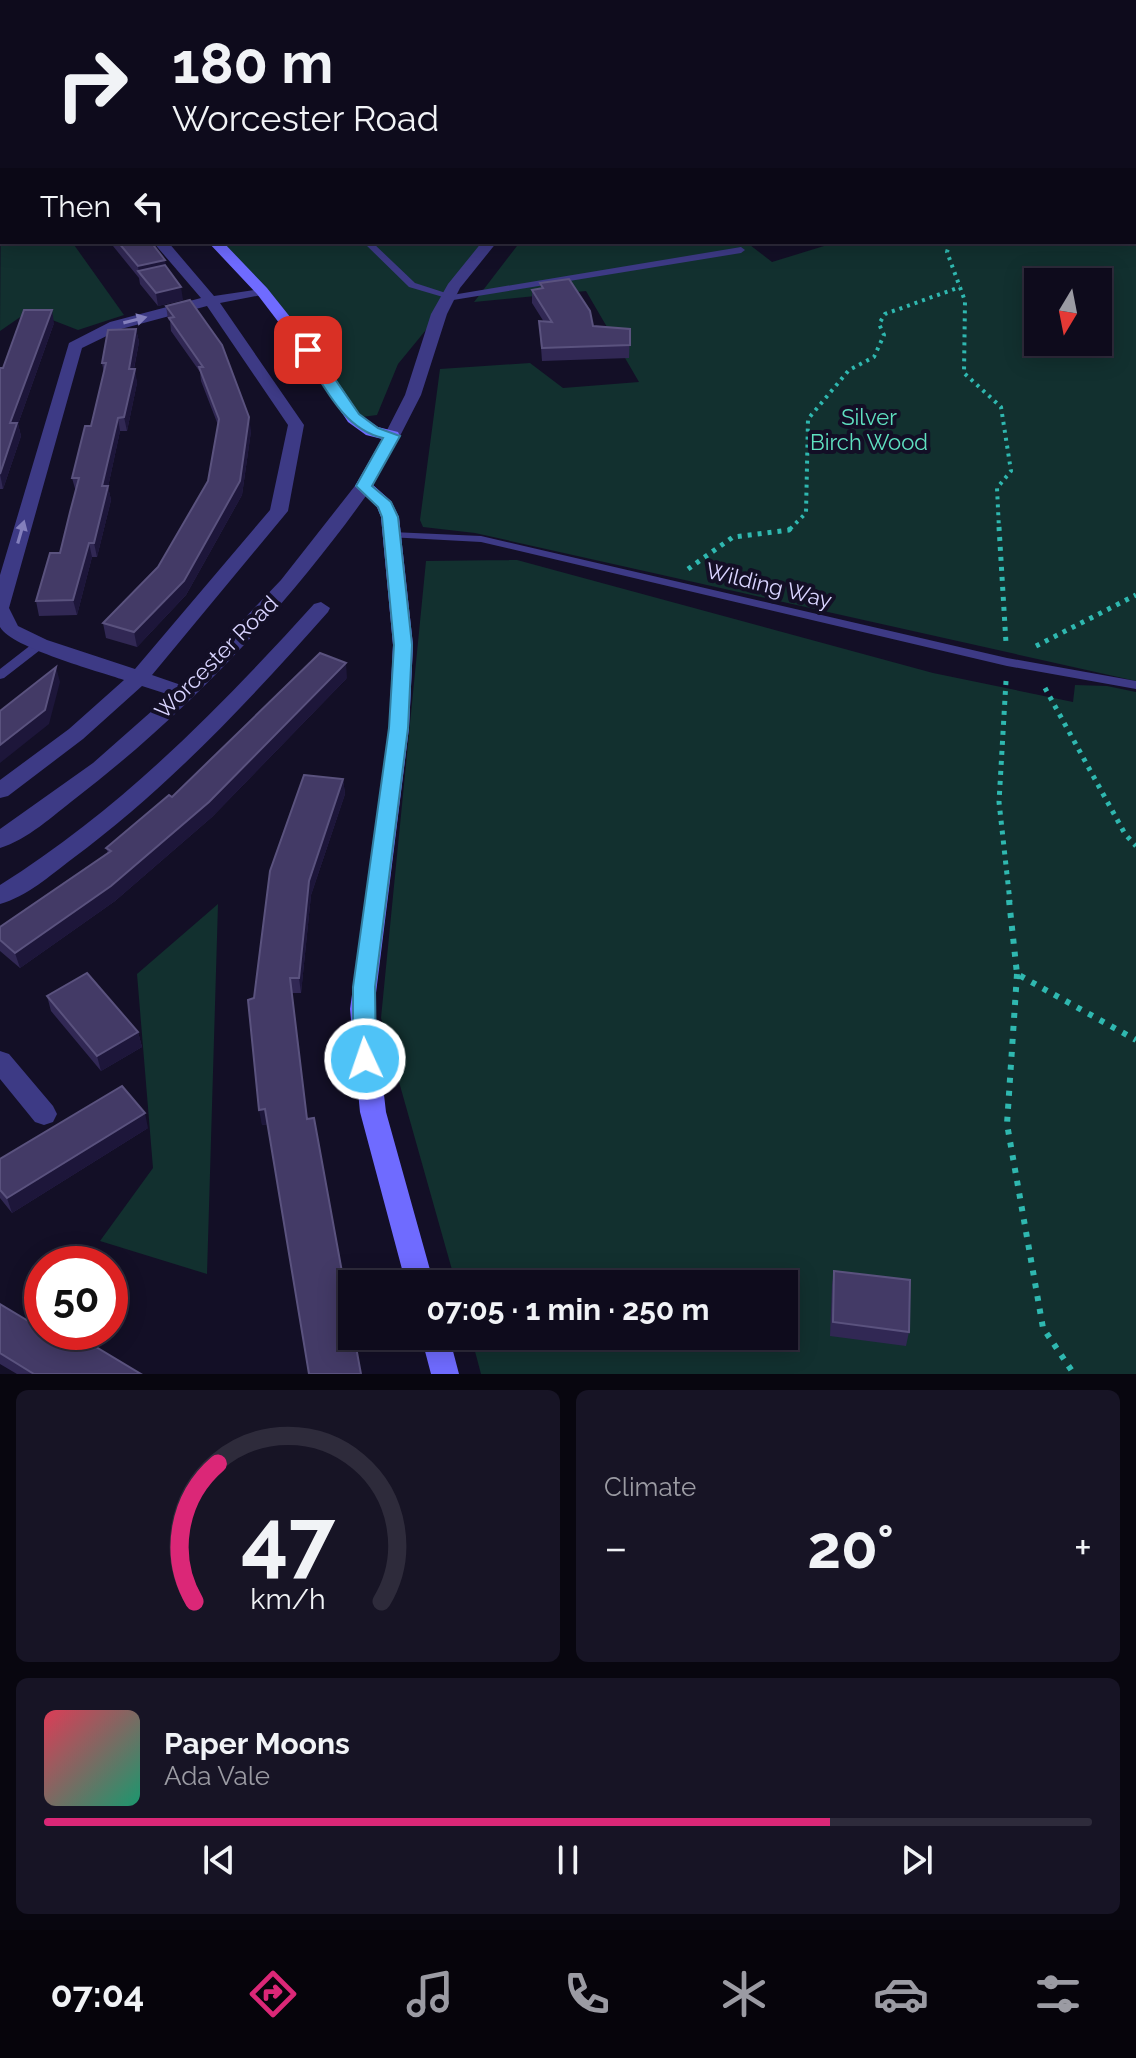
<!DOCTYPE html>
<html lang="en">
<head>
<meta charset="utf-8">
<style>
	body { margin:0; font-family:Raleway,sans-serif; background:#171425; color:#f1f3f6; height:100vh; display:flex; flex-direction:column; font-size:30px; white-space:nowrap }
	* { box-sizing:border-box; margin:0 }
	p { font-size:26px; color:#9b9ba3 }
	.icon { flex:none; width:44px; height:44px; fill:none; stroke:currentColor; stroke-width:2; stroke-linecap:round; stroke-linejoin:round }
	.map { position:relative; height:1374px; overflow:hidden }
	.sheet { display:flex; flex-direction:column; gap:16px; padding:16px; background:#08060f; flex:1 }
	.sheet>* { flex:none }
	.guide { position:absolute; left:0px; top:0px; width:1136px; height:244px; box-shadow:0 4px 20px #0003,0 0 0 2px #2e2b3b; background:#0e0b1c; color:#f1f3f6; overflow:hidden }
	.needle { width:52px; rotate:190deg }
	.controls { position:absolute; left:1024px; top:268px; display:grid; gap:16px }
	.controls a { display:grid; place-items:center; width:88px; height:88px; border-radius:0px; background:#0e0b1c; box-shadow:0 4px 20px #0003,0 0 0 2px #2e2b3b; font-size:40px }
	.speed { position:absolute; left:24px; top:1246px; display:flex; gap:16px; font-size:40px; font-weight:700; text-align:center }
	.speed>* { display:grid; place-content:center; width:104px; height:104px; border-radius:50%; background:#0e0b1c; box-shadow:0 4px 20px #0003,0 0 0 2px #2e2b3b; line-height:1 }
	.speed .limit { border:12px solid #d22; background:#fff; color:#111 }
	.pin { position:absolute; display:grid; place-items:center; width:68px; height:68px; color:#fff; margin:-34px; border-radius:16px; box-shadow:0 4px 12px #0006 }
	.me { position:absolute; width:88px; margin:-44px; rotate:357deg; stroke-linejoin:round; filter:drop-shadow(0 0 6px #0008) }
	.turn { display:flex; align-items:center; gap:28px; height:168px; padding:0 40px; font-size:36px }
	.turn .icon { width:104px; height:104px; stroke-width:2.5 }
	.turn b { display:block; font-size:56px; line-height:68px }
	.then { display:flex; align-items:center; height:76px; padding:0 40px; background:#0003; gap:16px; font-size:30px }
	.big { font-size:60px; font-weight:700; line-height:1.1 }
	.sheet .widget { flex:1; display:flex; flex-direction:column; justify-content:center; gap:12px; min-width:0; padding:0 28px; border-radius:12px; background:#171425 }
	.sheet .dial { align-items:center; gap:0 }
	.dial svg { height:208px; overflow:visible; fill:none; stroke:#2e2b3b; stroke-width:7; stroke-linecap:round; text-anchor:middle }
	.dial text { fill:#f1f3f6; stroke:none }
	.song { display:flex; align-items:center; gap:24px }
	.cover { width:96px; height:96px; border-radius:12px; background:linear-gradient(135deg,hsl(350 70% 55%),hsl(160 70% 35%)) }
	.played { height:8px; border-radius:4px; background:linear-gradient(90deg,#db2777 75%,#2e2b3b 75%) }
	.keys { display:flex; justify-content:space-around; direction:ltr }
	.heat { display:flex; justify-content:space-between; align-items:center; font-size:44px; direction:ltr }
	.sheet .tiles { flex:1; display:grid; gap:16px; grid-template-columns:1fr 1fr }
	.widget:last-child { grid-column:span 2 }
	.trip { position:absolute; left:338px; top:1270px; width:460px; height:80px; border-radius:0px; background:#0e0b1c; box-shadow:0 4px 20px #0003,0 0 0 2px #2e2b3b; font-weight:700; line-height:80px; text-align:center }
	.dock { display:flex; height:128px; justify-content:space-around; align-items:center; background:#06040b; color:#9b9ba3 }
	.dock .icon { width:56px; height:56px }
	.dock .active { color:#db2777 }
	.dock b { font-size:36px; color:#f1f3f6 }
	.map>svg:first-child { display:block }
	.green { fill:#12302f; fill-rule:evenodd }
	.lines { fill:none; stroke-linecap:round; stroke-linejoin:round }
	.stream { stroke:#0a1f44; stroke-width:6 }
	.path-far3 { stroke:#2fb8b0; stroke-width:3; stroke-dasharray:3 4; stroke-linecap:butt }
	.path-far2 { stroke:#2fb8b0; stroke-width:4; stroke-dasharray:3 5; stroke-linecap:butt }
	.path-far1 { stroke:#2fb8b0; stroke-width:5; stroke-dasharray:4 6; stroke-linecap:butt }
	.path { stroke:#2fb8b0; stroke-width:6; stroke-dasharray:5 8; stroke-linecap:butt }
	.service { fill:#3d3a85; fill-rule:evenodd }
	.minor { fill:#3d3a85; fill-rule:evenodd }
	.secondary { fill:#6f6bff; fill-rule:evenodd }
	.wall { fill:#312854 }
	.shaded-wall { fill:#1d163a }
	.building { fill:#433a66; stroke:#5a527e; stroke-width:2 }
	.oneway { fill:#837fbc }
	.route { fill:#4fc3f7; stroke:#337fa1; stroke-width:2 }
	.labels { text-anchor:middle; stroke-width:8; stroke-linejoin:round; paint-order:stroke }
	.park-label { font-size:22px; fill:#5fe0c0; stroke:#130f26 }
	.street-label { font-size:22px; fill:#d9d4ff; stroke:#130f26 }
</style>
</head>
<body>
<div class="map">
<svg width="1136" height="1374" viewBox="0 0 1136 1374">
	<rect width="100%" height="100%" fill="#130f26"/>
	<path class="green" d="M49 0H737L734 2Z
		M758 0H1136V681L475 533 423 527 420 520 440 369 530 363 563 388 639 382 586 291 474 302 520 242H746L772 262 837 242H1134V2H755ZM1038 282H1098V342H1038Z
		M2 41V242H72L124 315 78 330 29 311 0 331Z
		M220 242H490L439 314 398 364 377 415 354 418Z
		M517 560 933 673 1073 702 1075 685 1107 686 1136 692V1374H481L471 1336H784V1284H456L381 1018 426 561Z
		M218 904 207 1274 100 1241 153 1168 137 974Z"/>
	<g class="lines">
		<path class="stream" d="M405 0 409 2"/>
		<path class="path-far3" d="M1060 2 1064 0
			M0 36 2 33"/>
		<path class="path-far2" d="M950 242 947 252 965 301 964 373 1001 407 1011 471 997 488 999 529
			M790 529 806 513 808 419 849 370 874 357 884 335 879 324 885 314 960 287"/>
		<path class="path-far1" d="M999 527 1006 643
			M688 569 733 537 789 530 792 527
			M1036 646 1136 595
			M1006 681 999 802 1010 902
			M1045 688 1125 834 1136 846"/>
		<path class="path" d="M1009 900 1017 974 1136 1040
			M1017 974 1007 1124 1043 1328 1074 1374"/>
		<path class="service" d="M363 242H372L415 283 452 295 741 247 745 250 741 253 447 301 443 297 409 287Z
			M392 532 481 536 1007 658 1136 681V689L1007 666 481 542 388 537 387 535 388 533Z
			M40 640 44 641 46 644 44 647 4 678 0 679V669L36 641Z"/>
		<path class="minor" d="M730 0H743L728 2Z
			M153 242H168L214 296 267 288V294L220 303 304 425 288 511 152 675 181 685 281 580 358 482H370L373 486C290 604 190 710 76 798 54 815 27 840 0 848V829L93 763 170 695 142 686 83 739 8 796 0 798V780L69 729 124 680C98 671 12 648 0 627V575L69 343 110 322 201 298ZM207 306 288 425 270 510 135 669 47 640 18 626 9 608 82 348 121 329Z
			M482 242H497L460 288 447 314 421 395 400 436 392 441 386 440 384 436 405 395 431 314 448 284Z
			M321 602 330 608 328 612C249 701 168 788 72 859 51 875 26 897 0 904V885C121 809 219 709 314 604Z
			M0 1051 9 1054 53 1106 57 1114 53 1122 44 1125 35 1122 0 1079Z"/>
		<path class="secondary" d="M34 0H46L48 2H36Z
			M208 242H223L267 288 314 347 360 415 378 427 398 432 400 436 373 485 391 501 399 517 413 645 409 728 374 1009 386 1112 434 1284H406L360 1112 350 1009 389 728 393 645 381 517 377 507 355 486 382 439 366 435 348 422 302 353 257 294Z
			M421 1336H449L459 1374H431Z"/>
	</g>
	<path class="wall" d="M113 242H151L166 266 183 300 158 306 140 284 139 278 113 246Z
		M540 283 593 326 630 329 629 358 542 361 539 321 544 322 532 303V290L541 288Z
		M190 300 251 431 242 495 186 595 137 647 106 638 103 623 158 567 208 481 218 425 201 381 200 372 171 331 170 321 168 319 166 306Z
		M54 323 18 424 21 436 3 489H0V368H3Z
		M136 329 139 342 134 369 137 383 127 431H120L108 487 111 500 97 557H92L77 615 39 616 36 601 60 553 76 492 72 478 91 426 104 373 102 363Z
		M347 678 212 817 115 901 20 968 0 951V927L108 853 106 848 172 797Z
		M343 779 345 794 311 895 301 993H292L268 1124 262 1125 254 998Z
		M47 996 138 1032 142 1047 101 1071 51 1011Z
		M148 1128 12 1213 0 1198V1159Z
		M834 1271 909 1332 906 1346 830 1336 832 1285Z
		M0 1304 35 1325 141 1374H17L0 1364Z"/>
	<path class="shaded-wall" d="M165 260 167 272 139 273 138 266Z
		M181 287 183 300 158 306 156 293Z
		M52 310 54 323 18 424 21 436 3 489 0 474 10 423Z
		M136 329 139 342 131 383 129 369Z
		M135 369 137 383 127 431 124 417Z
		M249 417 251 431 242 495 186 595 137 647 134 632Z
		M118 418 120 431 108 487 111 500 97 557 94 543 102 486Z
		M89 543 92 557 77 615 73 600Z
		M346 663 347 678 212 817 115 901 20 968 15 953Z
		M56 667 60 682 49 724 0 763V745Z
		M343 779 345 794 311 895 301 993 299 978 309 881Z
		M138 1032 142 1047 101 1071 97 1056Z
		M265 1109 268 1124 262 1125 259 1110Z
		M145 1113 148 1128 12 1213 7 1198Z"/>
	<path class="building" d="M118 242H151L165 260 138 266Z
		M165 265 181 287 156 293 138 271Z
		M569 279 590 311 593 326 630 329V345L542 348 539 321 552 322 532 290 543 288 540 283Z
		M190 300 222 345 249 417 240 481 184 581 134 632 103 623 158 567 208 481 219 419 199 367H203L169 318 174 317 166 306Z
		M24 310H52L10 423H17L0 474V368H3Z
		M136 329 129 369H135L124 417 118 418 102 486H108L94 543H89L73 600 36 601 50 553H60L70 512 79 478H72L85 426H91L106 363H102L108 330Z
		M320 653 346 663 209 802 111 886 15 953 0 940V927L111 851 106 848 169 795 172 797Z
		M56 667 45 710 0 745V711Z
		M304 775 343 779 309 881 299 978H290L307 1119 314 1118 352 1327V1336H354L361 1374H309L265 1109 259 1110 248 1000 254 998 270 871Z
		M87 973 138 1032 97 1056 47 996Z
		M122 1086 145 1113 7 1198 0 1190V1159Z
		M834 1271 910 1280 909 1332 833 1322Z
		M0 1304 35 1325 42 1317V1332H71L141 1374H34L0 1353Z"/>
	<defs><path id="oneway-solid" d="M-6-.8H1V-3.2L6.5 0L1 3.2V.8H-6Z" transform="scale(2)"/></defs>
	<g class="oneway">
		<use href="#oneway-solid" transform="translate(135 320) rotate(-14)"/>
		<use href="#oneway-solid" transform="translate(21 532) rotate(-74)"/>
	</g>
	<path class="route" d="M308 346 313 347 359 414 378 428 400 436 372 486 391 502 398 517 412 645 408 728 375 987 376 1059 373 1065 365 1068 357 1065 353 1059V987L389 728 394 645 382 517 378 507 356 486 383 438C342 429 323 383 301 350Z"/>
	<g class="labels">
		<g class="park-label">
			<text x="869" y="425">Silver<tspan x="869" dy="25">Birch Wood</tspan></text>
		</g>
		<g class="street-label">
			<text transform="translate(769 585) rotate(14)" y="8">Wilding Way</text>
			<text transform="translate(216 657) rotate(-45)" y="8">Worcester Road</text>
		</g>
	</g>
</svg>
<div class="controls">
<a><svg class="needle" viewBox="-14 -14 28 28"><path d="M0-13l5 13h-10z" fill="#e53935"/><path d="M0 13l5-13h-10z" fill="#9b9ba3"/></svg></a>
</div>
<div class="speed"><div class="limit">50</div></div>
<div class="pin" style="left:308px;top:350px;background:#d93025"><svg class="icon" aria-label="arrive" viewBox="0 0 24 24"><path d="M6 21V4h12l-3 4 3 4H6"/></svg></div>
<svg class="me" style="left:365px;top:1059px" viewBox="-20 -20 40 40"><circle r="17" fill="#4fc3f7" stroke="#fff" stroke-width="3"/><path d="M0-11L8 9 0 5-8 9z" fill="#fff"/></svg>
<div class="trip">07:05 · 1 min · 250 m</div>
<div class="guide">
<div class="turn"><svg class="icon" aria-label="right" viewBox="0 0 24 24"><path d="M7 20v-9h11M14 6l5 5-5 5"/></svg><div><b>180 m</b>Worcester Road</div></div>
<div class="then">Then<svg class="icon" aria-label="left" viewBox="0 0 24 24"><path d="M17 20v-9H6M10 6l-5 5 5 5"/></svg></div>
</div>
</div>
<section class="sheet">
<div class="tiles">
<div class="widget dial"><svg viewBox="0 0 100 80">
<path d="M14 69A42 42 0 1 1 86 69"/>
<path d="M14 69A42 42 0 0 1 23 16" stroke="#db2777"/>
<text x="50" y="56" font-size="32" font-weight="700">47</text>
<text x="50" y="72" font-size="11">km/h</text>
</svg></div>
<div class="widget"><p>Climate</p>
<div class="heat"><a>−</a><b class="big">20°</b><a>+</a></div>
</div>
<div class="widget">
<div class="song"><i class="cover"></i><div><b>Paper Moons</b><p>Ada Vale</p></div></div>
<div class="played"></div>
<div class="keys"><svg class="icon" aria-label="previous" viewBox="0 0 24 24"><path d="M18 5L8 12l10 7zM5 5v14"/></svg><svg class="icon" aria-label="pause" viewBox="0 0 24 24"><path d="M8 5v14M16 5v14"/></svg><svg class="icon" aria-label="next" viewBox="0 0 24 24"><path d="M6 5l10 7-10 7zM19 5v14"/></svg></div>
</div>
</div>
</section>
<nav class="dock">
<b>07:04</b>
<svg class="icon active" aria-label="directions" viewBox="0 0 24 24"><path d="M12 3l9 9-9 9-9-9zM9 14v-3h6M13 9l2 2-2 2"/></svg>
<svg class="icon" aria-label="music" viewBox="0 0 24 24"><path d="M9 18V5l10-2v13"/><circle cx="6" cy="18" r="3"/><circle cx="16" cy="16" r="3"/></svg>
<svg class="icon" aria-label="phone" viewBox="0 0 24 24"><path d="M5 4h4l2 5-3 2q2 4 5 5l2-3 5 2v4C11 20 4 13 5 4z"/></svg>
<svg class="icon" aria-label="climate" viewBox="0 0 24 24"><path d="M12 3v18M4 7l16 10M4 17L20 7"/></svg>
<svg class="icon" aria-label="car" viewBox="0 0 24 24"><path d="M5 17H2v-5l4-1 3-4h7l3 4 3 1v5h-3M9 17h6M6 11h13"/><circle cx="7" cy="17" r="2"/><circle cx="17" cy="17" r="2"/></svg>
<svg class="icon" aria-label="filters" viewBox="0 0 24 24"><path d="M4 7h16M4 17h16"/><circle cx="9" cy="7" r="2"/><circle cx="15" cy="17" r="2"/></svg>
</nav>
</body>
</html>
